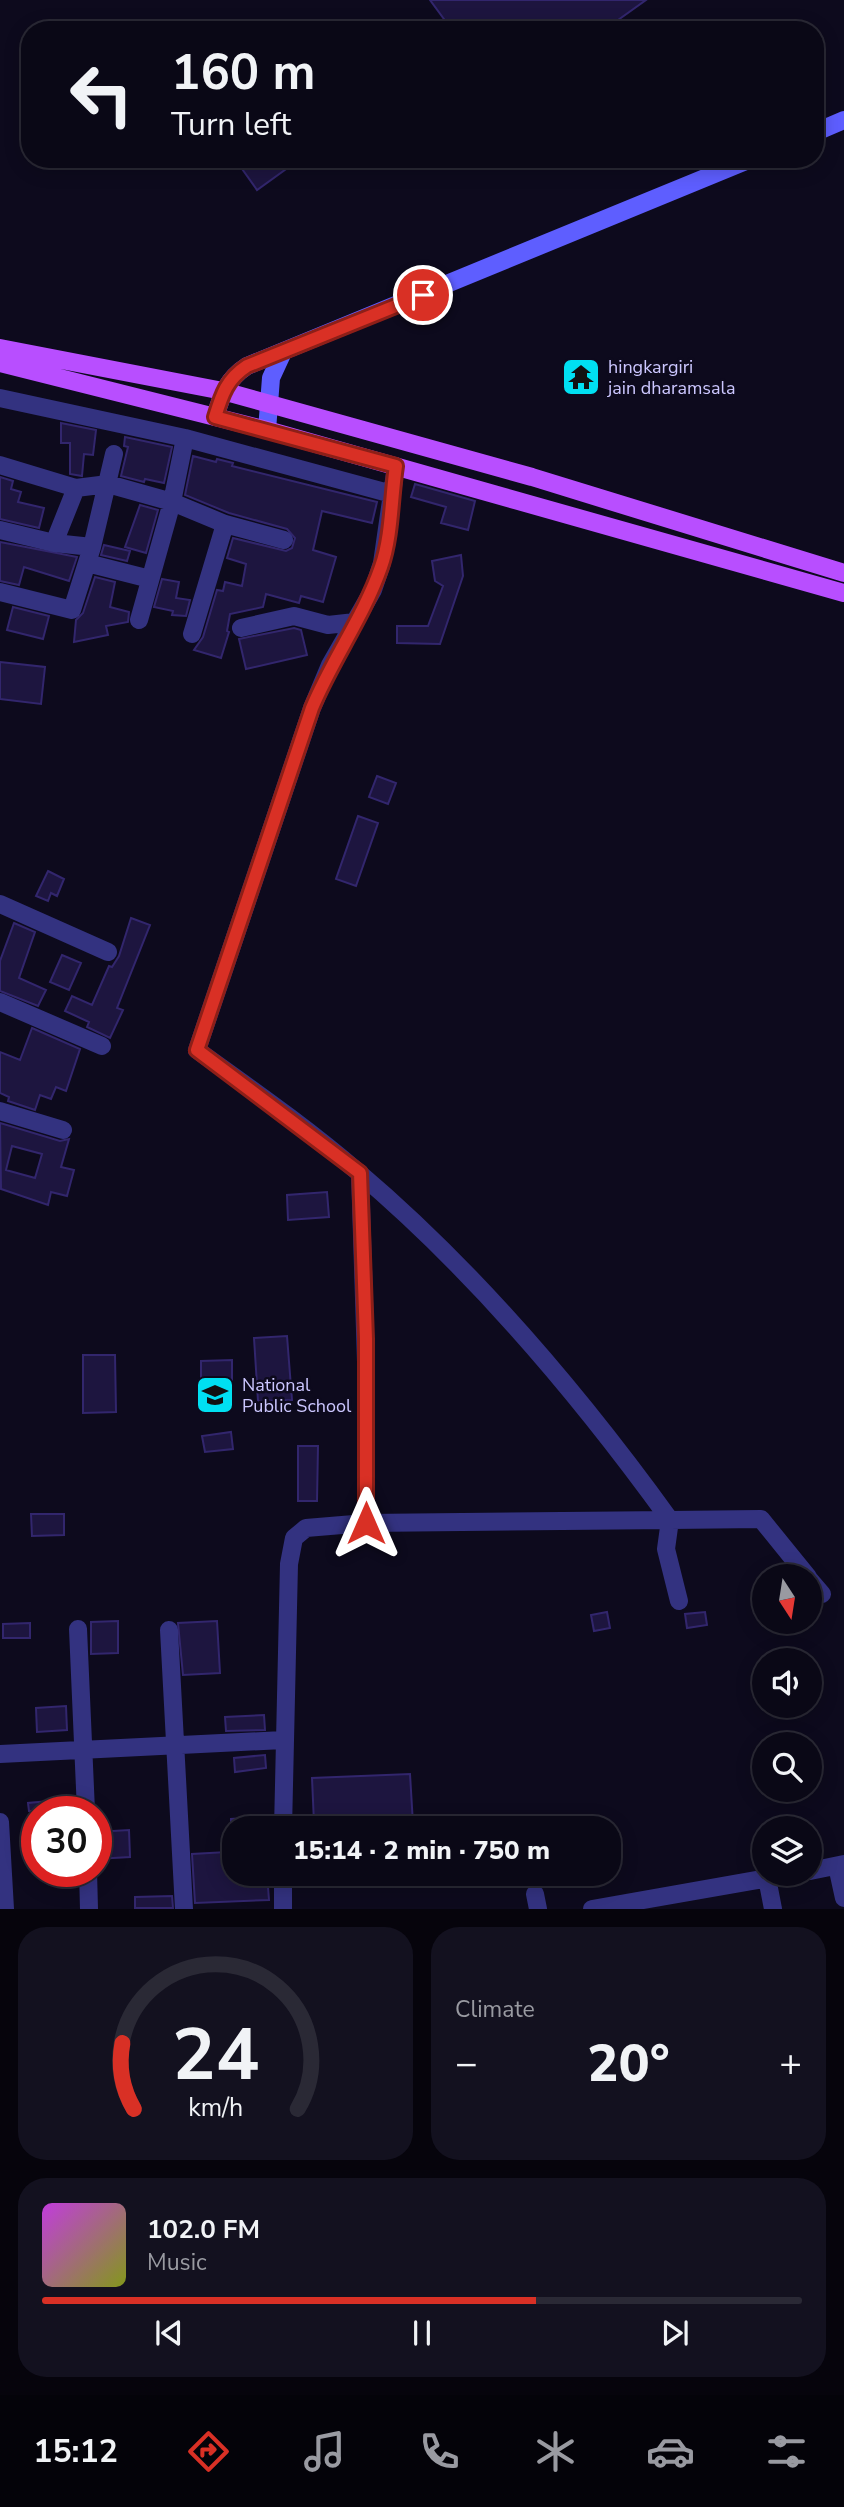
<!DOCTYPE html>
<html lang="en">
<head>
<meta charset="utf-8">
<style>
	body { margin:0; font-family:"Nunito Sans",sans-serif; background:#13111f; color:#f1f3f6; height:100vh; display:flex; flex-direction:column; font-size:26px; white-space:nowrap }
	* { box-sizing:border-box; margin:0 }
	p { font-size:23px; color:#999aa1 }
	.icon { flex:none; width:38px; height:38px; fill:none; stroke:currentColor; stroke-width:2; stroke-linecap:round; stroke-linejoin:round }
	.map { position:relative; height:1909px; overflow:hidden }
	.details { display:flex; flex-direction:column; gap:18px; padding:18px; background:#06040c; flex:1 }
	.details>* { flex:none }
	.hud { position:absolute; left:21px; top:21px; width:803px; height:147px; border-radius:28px; box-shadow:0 4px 18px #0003,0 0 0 2px #2a2935; background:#0a0816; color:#f1f3f6; overflow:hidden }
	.needle { width:46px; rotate:168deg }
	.buttons { position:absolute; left:752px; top:1564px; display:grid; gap:14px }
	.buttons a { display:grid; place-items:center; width:70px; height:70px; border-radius:50%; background:#0a0816; box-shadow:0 4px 18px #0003,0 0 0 2px #2a2935; font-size:35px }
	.speed { position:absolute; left:21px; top:1796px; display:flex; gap:14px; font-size:35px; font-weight:700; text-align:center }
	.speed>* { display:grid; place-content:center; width:91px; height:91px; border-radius:50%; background:#0a0816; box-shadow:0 4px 18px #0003,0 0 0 2px #2a2935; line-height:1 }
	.speed .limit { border:10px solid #d22; background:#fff; color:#111 }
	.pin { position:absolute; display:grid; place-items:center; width:60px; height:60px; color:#fff; margin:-30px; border:4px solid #fff; border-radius:50%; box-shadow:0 2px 7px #0007 }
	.me { position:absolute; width:77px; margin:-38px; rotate:0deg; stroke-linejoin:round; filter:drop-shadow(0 0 5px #0008) }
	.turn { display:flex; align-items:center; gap:24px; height:147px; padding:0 35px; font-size:32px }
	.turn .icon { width:91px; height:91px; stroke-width:2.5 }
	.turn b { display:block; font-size:49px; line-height:60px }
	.big { font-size:52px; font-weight:800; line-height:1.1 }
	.details .card { flex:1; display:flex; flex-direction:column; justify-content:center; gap:10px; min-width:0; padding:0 24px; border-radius:28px; background:#13111f }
	.details .dial { align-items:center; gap:0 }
	.dial svg { height:182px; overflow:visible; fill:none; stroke:#2a2935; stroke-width:7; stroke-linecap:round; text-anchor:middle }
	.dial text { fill:#f1f3f6; stroke:none }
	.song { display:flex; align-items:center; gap:21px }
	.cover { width:84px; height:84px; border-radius:10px; background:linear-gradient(135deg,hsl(290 70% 55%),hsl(70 70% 35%)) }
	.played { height:7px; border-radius:4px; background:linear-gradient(90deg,#d93025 65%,#2a2935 65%) }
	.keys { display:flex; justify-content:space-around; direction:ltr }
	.heat { display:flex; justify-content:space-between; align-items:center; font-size:38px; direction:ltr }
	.details .tiles { flex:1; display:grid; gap:18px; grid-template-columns:1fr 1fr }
	.card:last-child { grid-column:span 2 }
	.trip { position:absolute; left:222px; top:1816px; width:399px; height:70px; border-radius:28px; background:#0a0816; box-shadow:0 4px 18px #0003,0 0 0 2px #2a2935; font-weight:800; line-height:70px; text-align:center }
	.menu { display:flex; height:112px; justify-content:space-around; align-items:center; background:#040309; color:#999aa1 }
	.menu .icon { width:49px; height:49px }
	.menu .on { color:#d93025 }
	.menu b { font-size:32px; color:#f1f3f6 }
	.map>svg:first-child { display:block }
	.building { fill:#1d153f; stroke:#32266d; stroke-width:2; fill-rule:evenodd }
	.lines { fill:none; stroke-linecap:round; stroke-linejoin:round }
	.street { stroke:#333280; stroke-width:18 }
	.secondary { stroke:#5e5eff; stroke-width:18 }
	.primary { stroke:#b84eff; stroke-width:18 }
	.route-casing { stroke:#8d1f18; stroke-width:18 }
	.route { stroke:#d93025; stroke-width:12 }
	.labels { text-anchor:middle; stroke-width:5; stroke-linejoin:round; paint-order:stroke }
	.poi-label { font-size:18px; fill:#ccc7ff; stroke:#0d0a1d; text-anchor:start }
</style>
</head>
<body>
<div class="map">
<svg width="844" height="1909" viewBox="0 0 844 1909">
	<rect width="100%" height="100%" fill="#0d0a1d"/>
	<path class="building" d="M430 0H646L604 30H452Z
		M235 159H300L257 190Z
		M61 423 96 430 93 455 84 454 82 476 70 474V443H61Z
		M125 437 172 447 164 483 145 479 144 482 121 476 128 447 124 446Z
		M193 456 216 462 217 459 233 463 232 466 377 502 372 523 322 511 313 550 336 557 323 602 301 596 299 603 266 594 263 607 230 614 227 631 229 632 221 658 194 650 203 637 217 590 223 591 225 582 242 586 246 564 227 558 233 538 286 551 292 548 295 538 287 529 229 513 185 495Z
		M0 477 13 481 11 489 21 492 18 502 44 508 39 528 0 519Z
		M415 484 475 501 468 530 441 523 446 507 411 497Z
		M140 505 158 510 146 553 125 547Z
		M0 542 77 557 69 581 24 567 19 585 0 581Z
		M104 545 130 551 127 561 101 555Z
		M461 555 463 576 440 644 397 643V626H428L443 586 435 581 432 561Z
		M95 577 115 582 110 607 129 612 128 622 106 626 108 635 74 642 76 620 83 613Z
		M162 579 179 582 176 598 190 600 186 616 172 615 173 611 154 607Z
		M13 607 49 616 43 639 7 630Z
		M294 628 301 630 307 655 246 669 239 639Z
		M0 662 45 667 41 704 0 699Z
		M377 776 396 783 388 804 369 797Z
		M358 816 378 823 356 886 336 879Z
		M48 871 64 879 57 896 51 893 48 901 36 896Z
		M131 918 150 925 117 1008 123 1010 110 1038 87 1027 89 1022 65 1011 72 996 92 1005 109 966 112 967 119 956Z
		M14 923 35 932 19 978 46 990 38 1006 0 991V961Z
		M62 955 81 963 69 990 50 982Z
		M32 1028 80 1049 66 1091 56 1087 51 1099 40 1095 35 1110 8 1101 9 1097 0 1093V1052L20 1060Z
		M0 1123 60 1141 69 1139 61 1167 74 1170 67 1196 51 1192 48 1205 1 1189ZM12 1146 42 1154 35 1178 6 1170Z
		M327 1192 329 1217 288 1220 287 1195Z
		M287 1336 292 1400 258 1401 254 1338Z
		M83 1355H115L116 1412 83 1413Z
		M232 1360V1404L201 1405V1361Z
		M231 1432 233 1449 205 1452 202 1436Z
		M298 1446H318L317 1501H298Z
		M31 1514H64V1535L32 1536Z
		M607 1612 610 1628 594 1631 591 1615Z
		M705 1612 707 1625 687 1628 685 1614Z
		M118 1621V1653L91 1654V1622Z
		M217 1621 220 1673 183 1675 178 1623Z
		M30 1623V1638H3V1624Z
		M66 1706 67 1730 37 1732 36 1708Z
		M264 1715 265 1730 226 1731 225 1717Z
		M265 1755 266 1768 235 1772 234 1758Z
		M410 1774 413 1824 314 1823 312 1778Z
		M71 1799 72 1811H29L28 1803Z
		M265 1817 266 1829H231V1819Z
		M129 1830 130 1857 96 1859V1832Z
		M227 1852 228 1869H234V1874H267L269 1900 195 1903 192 1854Z
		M172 1896 173 1908H135V1897Z"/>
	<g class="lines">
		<path class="street" d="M0 398 185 438 392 494
			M0 465 76 488 108 484 172 502 225 524 284 540
			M396 466 382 563 373 590 330 665 312 708 197 1050C251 1089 307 1128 358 1172 477 1273 579 1394 670 1520L761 1519 808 1577
			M0 530 54 543 92 547 114 454
			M54 543 76 488
			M87 563 150 579
			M0 592 72 610 92 547
			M139 620 172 502 185 438
			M241 628 294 616 328 625 355 622
			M192 634 225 524
			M0 904 108 952
			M0 1002 102 1046
			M0 1111 63 1130
			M360 1173 366 1362V1523
			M810 1580 822 1594
			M78 1629 86 1811
			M169 1630 184 1909
			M0 1754 283 1740
			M0 1822 5 1909
			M283 1829 289 1564 294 1538 306 1528 366 1523 670 1520 666 1549 679 1601
			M837 1866 844 1898
			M88 1871 89 1909
			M810 1871 844 1864
			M767 1878 773 1909
			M535 1894 538 1909
			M283 1909V1874
			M592 1909 791 1874"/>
		<path class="secondary" d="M816 132 844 120
			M215 417C222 394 227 379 247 366L751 159
			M267 430 271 378 283 352"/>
		<path class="primary" d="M0 348 223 391 532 477 844 573
			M0 363 267 430 844 593"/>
	</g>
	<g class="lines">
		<defs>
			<path id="route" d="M366 1523V1339L360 1173 197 1050 312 708C332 660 364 616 381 567 392 536 391 498 396 466L215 417C222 394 227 379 247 366L423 295"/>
		</defs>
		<use href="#route" class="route-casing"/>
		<use href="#route" class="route"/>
	</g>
	<defs>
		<symbol id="temple-square" viewBox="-11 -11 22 22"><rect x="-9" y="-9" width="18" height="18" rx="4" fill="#00e0f2" stroke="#0d0a1d"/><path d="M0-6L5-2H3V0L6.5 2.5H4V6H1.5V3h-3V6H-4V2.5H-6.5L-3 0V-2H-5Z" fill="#111"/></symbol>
		<symbol id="school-square" viewBox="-11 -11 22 22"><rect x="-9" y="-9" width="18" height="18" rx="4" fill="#00e0f2" stroke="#0d0a1d"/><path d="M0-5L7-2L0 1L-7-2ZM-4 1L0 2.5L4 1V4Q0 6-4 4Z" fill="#111"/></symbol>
	</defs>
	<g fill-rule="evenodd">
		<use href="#temple-square" x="559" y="355" width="44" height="44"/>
		<use href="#school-square" x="193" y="1373" width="44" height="44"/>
	</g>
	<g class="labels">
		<g class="poi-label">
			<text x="608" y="373">hingkargiri<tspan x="608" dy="21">jain dharamsala</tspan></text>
			<text x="242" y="1391">National<tspan x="242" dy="21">Public School</tspan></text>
		</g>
	</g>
</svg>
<div class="buttons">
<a><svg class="needle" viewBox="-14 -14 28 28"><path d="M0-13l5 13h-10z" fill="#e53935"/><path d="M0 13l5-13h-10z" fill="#999aa1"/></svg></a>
<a><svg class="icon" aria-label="sound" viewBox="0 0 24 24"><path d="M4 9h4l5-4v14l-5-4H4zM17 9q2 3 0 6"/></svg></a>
<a><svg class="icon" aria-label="search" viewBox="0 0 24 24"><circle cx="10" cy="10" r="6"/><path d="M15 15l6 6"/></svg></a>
<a><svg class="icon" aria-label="layers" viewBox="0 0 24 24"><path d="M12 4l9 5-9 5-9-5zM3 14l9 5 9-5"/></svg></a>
</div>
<div class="speed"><div class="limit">30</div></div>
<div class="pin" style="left:423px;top:295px;background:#d93025"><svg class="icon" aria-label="arrive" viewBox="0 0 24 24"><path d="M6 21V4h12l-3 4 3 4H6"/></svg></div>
<svg class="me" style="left:366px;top:1523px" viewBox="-20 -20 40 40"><path d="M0-17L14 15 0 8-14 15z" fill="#d93025" stroke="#fff" stroke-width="4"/></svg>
<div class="trip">15:14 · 2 min · 750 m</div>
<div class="hud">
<div class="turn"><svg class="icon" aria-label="left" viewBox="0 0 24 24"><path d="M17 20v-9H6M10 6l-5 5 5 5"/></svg><div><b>160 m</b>Turn left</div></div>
</div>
</div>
<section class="details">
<div class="tiles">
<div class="card dial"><svg viewBox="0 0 100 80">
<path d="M14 69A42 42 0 1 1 86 69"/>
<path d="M14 69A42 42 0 0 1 9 40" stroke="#d93025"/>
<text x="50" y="56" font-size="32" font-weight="700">24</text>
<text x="50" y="72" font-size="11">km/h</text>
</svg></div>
<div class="card"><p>Climate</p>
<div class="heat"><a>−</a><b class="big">20°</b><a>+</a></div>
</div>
<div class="card">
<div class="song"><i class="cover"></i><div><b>102.0 FM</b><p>Music</p></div></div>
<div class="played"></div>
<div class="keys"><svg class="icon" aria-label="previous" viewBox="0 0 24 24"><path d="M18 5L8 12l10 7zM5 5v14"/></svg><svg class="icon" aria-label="pause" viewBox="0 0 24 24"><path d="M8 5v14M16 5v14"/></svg><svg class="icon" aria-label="next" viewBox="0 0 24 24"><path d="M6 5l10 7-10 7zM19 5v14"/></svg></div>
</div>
</div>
</section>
<nav class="menu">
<b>15:12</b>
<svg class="icon on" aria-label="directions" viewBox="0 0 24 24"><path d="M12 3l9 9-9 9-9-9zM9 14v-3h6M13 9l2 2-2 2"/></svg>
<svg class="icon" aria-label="music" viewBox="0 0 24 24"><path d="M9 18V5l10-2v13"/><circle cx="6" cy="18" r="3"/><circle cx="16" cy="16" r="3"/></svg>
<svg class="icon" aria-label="phone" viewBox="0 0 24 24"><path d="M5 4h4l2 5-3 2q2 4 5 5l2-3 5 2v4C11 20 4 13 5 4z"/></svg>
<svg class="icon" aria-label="climate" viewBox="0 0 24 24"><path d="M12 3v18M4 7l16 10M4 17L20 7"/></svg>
<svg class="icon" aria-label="car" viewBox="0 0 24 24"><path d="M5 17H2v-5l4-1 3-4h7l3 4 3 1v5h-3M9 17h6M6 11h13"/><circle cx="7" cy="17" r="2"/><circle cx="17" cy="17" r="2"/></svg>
<svg class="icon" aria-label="filters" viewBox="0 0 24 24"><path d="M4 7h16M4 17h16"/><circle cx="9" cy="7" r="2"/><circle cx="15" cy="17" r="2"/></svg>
</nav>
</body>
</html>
